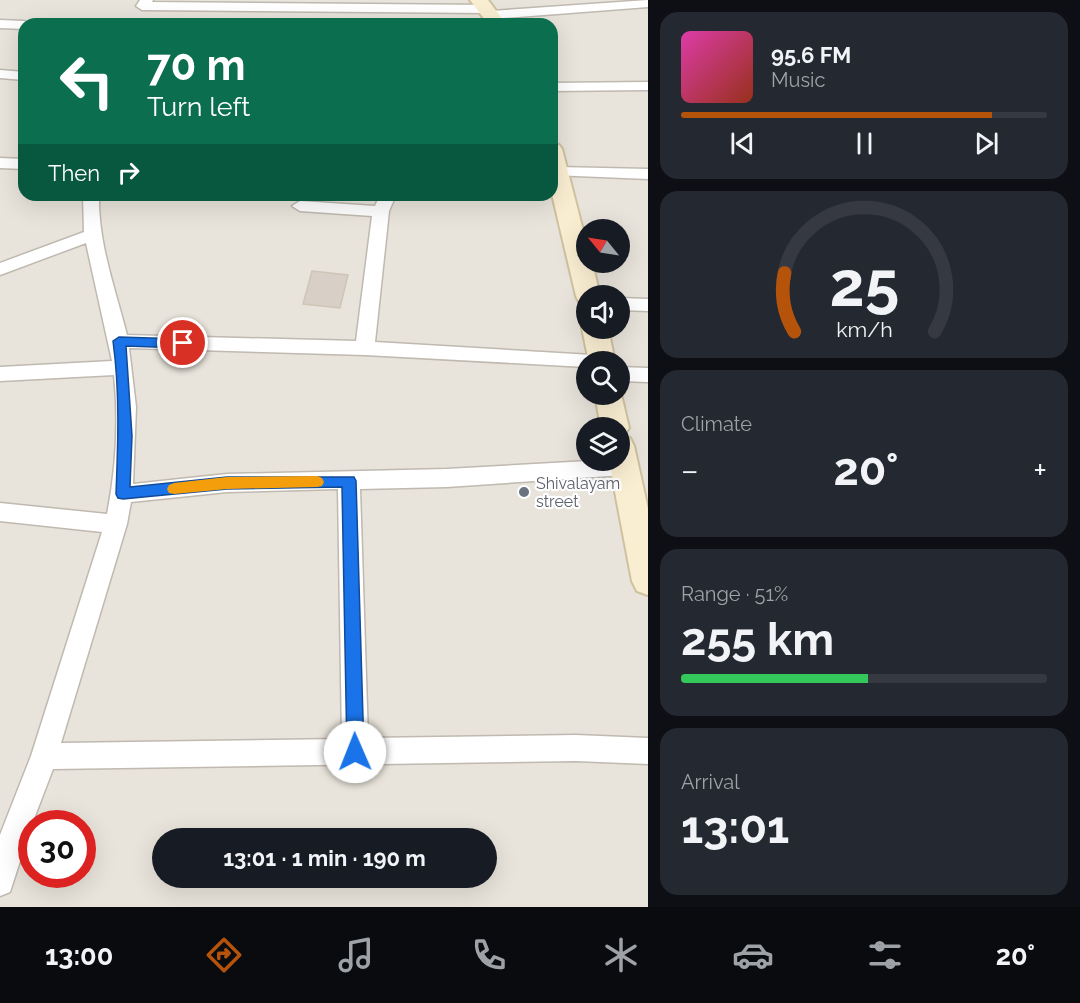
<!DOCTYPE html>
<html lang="en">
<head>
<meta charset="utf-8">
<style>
	body { margin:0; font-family:Raleway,sans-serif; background:#242831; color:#f1f3f6; height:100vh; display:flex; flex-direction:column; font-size:22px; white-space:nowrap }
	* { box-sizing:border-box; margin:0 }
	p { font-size:20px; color:#9ea1a6 }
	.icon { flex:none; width:33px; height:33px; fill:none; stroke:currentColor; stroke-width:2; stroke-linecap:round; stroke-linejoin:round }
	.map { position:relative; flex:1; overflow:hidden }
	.details { display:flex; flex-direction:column; gap:12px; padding:12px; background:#0d0f14; width:432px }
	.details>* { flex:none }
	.top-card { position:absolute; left:18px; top:18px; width:540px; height:183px; border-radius:18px; box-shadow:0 6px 24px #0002; background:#0b6e4f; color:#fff; overflow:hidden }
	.needle { width:39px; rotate:300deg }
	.controls { position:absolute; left:576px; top:219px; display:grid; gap:12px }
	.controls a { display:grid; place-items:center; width:54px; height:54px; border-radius:50%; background:#171b24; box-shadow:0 6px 24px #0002; font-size:30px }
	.speed { position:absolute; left:18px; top:810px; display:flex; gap:12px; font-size:30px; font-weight:700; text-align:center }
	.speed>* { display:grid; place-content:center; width:78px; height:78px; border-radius:50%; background:#171b24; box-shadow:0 6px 24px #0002; line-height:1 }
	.speed .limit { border:9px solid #d22; background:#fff; color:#111 }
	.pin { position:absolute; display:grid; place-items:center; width:51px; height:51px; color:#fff; margin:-26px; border:3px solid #fff; border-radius:50%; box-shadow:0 2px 6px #0007 }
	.me { position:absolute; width:66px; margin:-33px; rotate:359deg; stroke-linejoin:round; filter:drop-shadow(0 0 4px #0008) }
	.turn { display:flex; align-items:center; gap:21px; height:126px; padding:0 30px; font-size:27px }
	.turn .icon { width:78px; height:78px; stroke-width:2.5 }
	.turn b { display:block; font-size:42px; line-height:51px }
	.then { display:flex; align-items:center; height:57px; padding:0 30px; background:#0003; gap:12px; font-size:22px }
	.big { font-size:45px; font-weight:700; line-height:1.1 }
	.details .tile { flex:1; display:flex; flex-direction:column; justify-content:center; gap:9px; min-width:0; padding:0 21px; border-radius:18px; background:#242831 }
	.details .dial { align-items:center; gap:0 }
	.dial svg { height:156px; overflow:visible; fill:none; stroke:#363941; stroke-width:7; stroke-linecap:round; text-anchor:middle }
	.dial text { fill:#f1f3f6; stroke:none }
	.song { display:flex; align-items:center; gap:18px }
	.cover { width:72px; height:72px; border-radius:9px; background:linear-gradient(135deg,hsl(320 70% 55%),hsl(10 70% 35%)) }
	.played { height:6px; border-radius:3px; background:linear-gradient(90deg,#b45309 85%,#363941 85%) }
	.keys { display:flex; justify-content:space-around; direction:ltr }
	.heat { display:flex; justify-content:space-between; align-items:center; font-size:33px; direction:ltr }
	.charge { height:9px; border-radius:4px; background:linear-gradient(90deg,#34c759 51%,#363941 0) }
	.trip { position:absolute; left:152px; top:828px; width:345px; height:60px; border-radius:30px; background:#171b24; box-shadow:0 6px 24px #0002; font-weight:700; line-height:60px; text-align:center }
	.menu { display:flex; height:96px; justify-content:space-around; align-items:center; background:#090b0e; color:#9ea1a6 }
	.menu .icon { width:42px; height:42px }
	.menu .current { color:#b45309 }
	.menu b { font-size:27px; color:#f1f3f6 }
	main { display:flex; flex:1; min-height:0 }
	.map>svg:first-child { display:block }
	.residential { fill:#e8e4db; fill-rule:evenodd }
	.building { fill:#d8d0c6; stroke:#cfc5b7; stroke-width:1.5 }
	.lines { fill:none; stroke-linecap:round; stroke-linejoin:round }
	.street-casing { stroke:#bfb9b0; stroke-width:3 }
	.secondary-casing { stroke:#cfc2a1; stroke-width:4 }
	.street { fill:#fff; fill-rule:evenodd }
	.secondary { fill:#faeed2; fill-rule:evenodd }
	.route { fill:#1a73e8; stroke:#114b97; stroke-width:1.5 }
	.slow { fill:#f59e0b }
	.worship-dot { fill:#6b7280; stroke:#fff; stroke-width:2 }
	.labels { text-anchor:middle; stroke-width:4.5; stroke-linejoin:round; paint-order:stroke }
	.worship-label { font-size:16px; fill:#5b616d; stroke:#fff; text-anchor:start }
</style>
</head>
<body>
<main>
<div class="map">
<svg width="648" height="907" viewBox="0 0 648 907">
	<rect width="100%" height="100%" fill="#f5f2ed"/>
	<path class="residential" d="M0 0H648V907H0ZM24 24H552V195H24ZM586 230H620V262H586ZM586 296H620V328H586ZM586 362H620V394H586ZM586 428H620V460H586ZM32 824H82V874H32ZM162 838H486V878H162Z"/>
	<path class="building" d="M312 271 348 275 340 308 303 304Z"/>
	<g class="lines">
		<defs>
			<path id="street" d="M140 0H153L152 2 486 5 491 6V11L648 0V7L491 19 486 18V13L142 10 136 6Z
				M0 20 24 21 30 24H24V29L0 28Z
				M0 70 24 72V80L0 78Z
				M648 82V90L552 91V83Z
				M0 158 24 159V169L0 168Z
				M558 167 648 169V179L552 175V169Z
				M83 195H99C98 243 115 288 127 335L356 341 372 216 300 211 292 206 300 201 375 206 380 195H396L389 211 375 342 609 356 611 362H586V367L365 355 129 348 136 407 133 484 227 474 447 469 624 459 632 461 635 467 632 473 624 475 447 487 360 489 368 738 576 735 648 738V764L576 761 53 769 32 824 10 892 0 896V835L31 756 102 532 0 521V503L107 514C116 468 119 421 114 375L0 381V367L112 361 86 243 0 275V263L84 232ZM338 489 342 739 61 743 127 524 131 502 227 492Z
				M620 298 648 299V311L620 310Z
				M620 367 648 368V382L620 381Z"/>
			<path id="secondary" d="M470 0H488L506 24H488Z
				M552 143 559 145 562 149 586 242V262H592L600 296H586V304L579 302 576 296 552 194Z
				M586 322V328H608L615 362H589L582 328Z
				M620 390 629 428 623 436 630 438 634 446 648 509V595L637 591 632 581 609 460H620V428H601L595 394H620Z"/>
		</defs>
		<use href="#street" class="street-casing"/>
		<use href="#secondary" class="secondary-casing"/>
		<use href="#street" class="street"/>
		<use href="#secondary" class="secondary"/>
	</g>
	<path class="route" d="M119 337 183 339 190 343 183 348 126 346 132 436 130 487 227 477H354L356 481 364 752 361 758 355 761 349 758 347 752 342 487 227 489 123 499 118 498 116 494C118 443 120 392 113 341Z"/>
	<path class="slow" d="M317 476 322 478 324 482 322 486 317 487 227 489 174 494 169 493 167 489 169 485 174 483 227 477Z"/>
	<circle class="worship-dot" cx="524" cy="492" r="6"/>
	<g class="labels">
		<g class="worship-label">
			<text x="536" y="489">Shivalayam<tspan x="536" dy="18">street</tspan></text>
		</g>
	</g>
</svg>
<div class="controls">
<a><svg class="needle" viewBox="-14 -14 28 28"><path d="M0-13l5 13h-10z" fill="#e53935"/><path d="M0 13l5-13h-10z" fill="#9ea1a6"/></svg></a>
<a><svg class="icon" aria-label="sound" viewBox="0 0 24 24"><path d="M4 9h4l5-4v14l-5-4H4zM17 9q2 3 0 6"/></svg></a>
<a><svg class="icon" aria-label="search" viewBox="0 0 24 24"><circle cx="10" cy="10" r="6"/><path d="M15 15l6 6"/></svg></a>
<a><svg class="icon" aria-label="layers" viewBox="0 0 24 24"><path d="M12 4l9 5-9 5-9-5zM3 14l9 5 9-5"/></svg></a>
</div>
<div class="speed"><div class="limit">30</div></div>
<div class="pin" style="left:183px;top:343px;background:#d93025"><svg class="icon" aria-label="arrive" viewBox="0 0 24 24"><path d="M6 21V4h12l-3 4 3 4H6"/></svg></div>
<svg class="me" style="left:355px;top:752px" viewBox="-20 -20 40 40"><circle r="19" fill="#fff"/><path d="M0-13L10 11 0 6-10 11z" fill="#1a73e8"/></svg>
<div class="trip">13:01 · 1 min · 190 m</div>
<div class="top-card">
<div class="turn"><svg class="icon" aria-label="left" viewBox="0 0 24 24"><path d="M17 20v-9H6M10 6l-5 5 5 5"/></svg><div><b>70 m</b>Turn left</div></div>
<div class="then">Then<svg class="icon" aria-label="right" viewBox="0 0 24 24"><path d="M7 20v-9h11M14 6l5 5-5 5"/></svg></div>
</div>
</div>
<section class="details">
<div class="tile">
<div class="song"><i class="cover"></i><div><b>95.6 FM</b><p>Music</p></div></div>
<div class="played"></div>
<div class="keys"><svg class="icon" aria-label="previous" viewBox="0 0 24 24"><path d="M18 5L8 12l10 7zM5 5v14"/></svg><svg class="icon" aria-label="pause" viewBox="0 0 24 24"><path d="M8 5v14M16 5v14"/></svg><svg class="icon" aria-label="next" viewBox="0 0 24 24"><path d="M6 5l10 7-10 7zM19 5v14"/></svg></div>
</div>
<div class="tile dial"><svg viewBox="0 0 100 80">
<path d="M14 69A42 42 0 1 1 86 69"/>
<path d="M14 69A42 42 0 0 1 9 39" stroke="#b45309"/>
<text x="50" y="56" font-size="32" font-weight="700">25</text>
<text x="50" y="72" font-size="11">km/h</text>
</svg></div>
<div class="tile"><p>Climate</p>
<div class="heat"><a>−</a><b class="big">20°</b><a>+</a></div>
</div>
<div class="tile"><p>Range · 51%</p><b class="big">255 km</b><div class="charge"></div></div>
<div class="tile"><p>Arrival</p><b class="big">13:01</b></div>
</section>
</main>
<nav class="menu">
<b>13:00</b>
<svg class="icon current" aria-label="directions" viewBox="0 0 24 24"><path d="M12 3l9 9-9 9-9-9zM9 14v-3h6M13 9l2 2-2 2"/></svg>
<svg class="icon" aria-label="music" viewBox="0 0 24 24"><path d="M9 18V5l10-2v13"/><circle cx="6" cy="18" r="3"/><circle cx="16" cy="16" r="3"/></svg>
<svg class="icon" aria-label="phone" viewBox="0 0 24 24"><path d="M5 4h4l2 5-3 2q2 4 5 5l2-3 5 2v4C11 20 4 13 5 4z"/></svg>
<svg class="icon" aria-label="climate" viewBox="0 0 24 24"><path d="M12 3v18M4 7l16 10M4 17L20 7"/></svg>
<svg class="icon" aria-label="car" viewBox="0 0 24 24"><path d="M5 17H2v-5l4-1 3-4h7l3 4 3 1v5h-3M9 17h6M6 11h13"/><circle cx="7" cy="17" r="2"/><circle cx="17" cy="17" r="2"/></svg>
<svg class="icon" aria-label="filters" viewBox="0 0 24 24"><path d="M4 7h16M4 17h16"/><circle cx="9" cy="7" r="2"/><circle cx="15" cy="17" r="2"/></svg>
<b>20°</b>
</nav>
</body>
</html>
